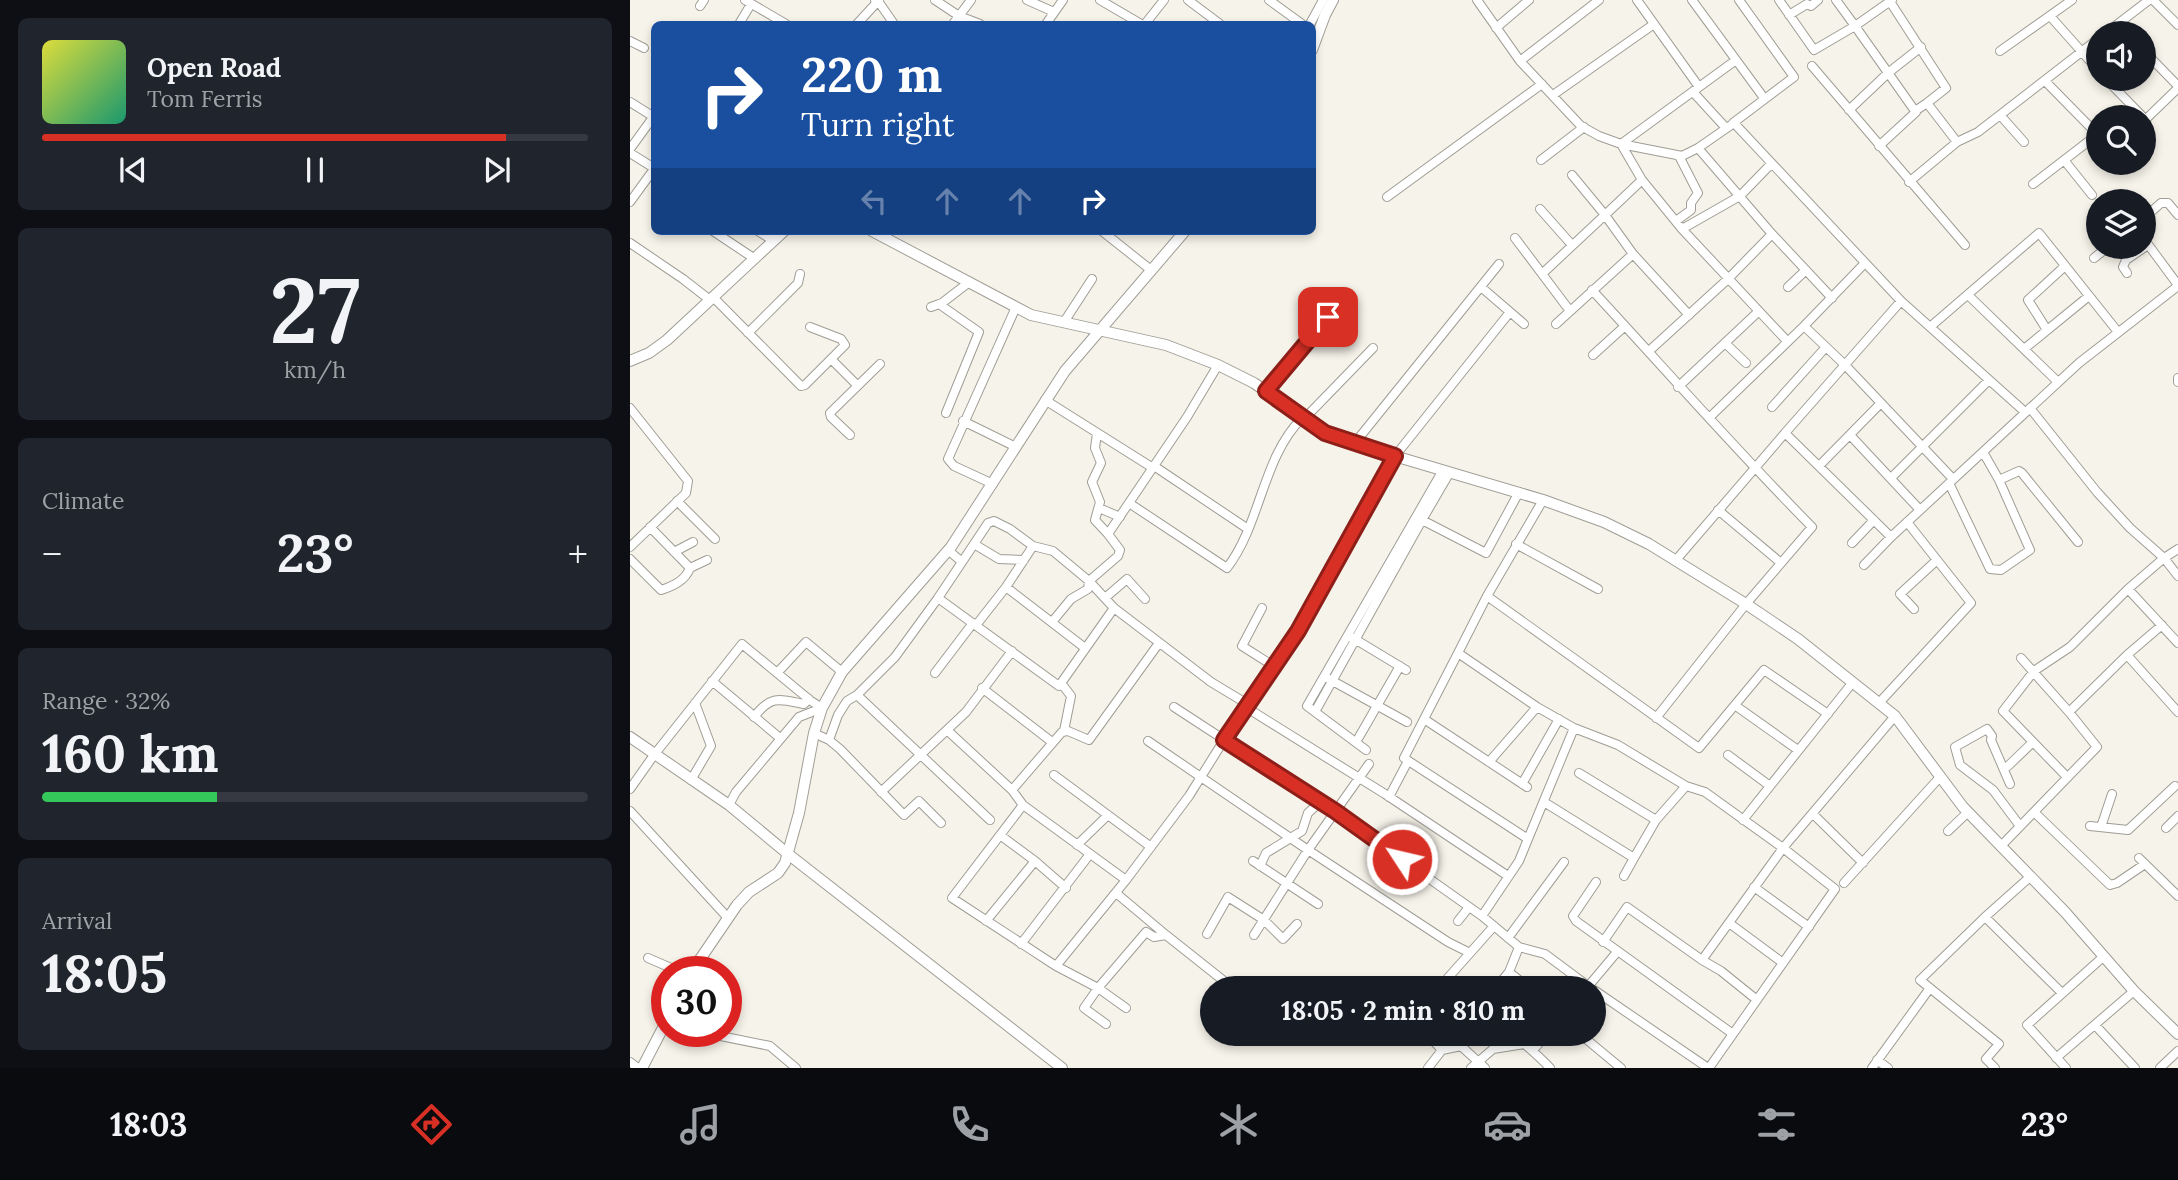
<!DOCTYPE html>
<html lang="en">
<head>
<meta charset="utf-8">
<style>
	body { margin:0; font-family:Lora,serif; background:#20242c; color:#f1f3f6; height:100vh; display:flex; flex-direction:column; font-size:26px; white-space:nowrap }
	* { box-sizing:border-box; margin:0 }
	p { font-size:23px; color:#9ea1a6 }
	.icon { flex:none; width:38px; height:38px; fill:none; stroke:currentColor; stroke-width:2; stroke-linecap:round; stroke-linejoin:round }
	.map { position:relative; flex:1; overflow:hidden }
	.side { display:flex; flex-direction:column; gap:18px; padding:18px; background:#0d0f14; width:630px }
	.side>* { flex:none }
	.top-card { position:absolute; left:21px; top:21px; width:665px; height:214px; border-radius:10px; box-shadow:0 4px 10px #0003; background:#1a4fa0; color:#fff; overflow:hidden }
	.fabs { position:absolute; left:1456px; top:21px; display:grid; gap:14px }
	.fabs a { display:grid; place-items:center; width:70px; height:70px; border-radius:50%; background:#171b24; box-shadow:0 4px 10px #0003; font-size:35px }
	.speed { position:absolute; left:21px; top:956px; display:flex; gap:14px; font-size:35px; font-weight:700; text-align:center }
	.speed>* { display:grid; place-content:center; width:91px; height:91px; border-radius:50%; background:#171b24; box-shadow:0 4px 10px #0003; line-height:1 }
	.speed .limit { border:10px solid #d22; background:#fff; color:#111 }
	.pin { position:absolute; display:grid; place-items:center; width:60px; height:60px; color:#fff; margin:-30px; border-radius:14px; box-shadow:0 4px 10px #0006 }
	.me { position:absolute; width:77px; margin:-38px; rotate:305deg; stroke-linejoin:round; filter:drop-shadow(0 0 5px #0008) }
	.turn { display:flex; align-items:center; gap:24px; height:147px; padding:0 35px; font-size:32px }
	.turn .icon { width:91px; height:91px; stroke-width:2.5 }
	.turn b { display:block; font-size:49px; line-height:60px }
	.lanes { display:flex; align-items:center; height:66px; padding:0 35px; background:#0003; justify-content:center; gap:35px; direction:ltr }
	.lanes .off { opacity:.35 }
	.big { font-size:52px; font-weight:700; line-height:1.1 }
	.side .tile { flex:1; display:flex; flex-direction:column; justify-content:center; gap:10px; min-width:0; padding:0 24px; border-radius:10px; background:#20242c }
	.side .dial { align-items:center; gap:0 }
	.dial b { font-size:91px; line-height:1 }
	.song { display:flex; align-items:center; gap:21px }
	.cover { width:84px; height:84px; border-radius:10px; background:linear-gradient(135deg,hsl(60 70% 55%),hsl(160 70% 35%)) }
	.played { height:7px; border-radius:4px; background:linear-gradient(90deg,#d93025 85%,#363941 85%) }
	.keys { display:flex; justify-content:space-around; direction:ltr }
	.heat { display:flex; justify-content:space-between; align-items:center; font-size:38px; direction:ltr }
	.charge { height:10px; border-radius:5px; background:linear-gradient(90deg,#34c759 32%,#363941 0) }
	.trip { position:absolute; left:570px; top:976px; width:406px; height:70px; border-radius:35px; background:#171b24; box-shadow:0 4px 10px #0003; font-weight:700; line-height:70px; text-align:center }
	.dock { display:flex; height:112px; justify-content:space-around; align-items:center; background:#090b0e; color:#9ea1a6 }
	.dock .icon { width:49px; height:49px }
	.dock .current { color:#d93025 }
	.dock b { font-size:32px; color:#f1f3f6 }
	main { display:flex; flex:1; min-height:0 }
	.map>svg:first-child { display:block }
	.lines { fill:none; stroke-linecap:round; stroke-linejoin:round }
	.street-casing { stroke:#9f9d95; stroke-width:10 }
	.secondary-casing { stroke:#9f9d95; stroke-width:12 }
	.street { stroke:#fff; stroke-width:8 }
	.secondary { stroke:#fff; stroke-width:10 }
	.route-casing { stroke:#8d1f18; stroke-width:18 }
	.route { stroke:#d93025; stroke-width:12 }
</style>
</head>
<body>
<main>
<section class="side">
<div class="tile">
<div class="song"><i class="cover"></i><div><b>Open Road</b><p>Tom Ferris</p></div></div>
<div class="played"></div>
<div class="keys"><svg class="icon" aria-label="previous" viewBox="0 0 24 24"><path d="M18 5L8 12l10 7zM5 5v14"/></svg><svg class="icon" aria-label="pause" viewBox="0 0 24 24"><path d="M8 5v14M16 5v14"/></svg><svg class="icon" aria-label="next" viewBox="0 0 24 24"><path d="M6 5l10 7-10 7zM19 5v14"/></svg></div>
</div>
<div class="tile dial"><b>27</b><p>km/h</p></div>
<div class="tile"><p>Climate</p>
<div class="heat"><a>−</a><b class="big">23°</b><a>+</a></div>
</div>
<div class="tile"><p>Range · 32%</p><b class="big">160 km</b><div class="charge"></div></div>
<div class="tile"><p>Arrival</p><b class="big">18:05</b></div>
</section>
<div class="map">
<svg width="1548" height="1068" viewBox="0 0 1548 1068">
	<rect width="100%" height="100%" fill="#f6f3ea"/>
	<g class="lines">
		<defs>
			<path id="street" d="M115 0 156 24
				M245 0 248 1 264 24
				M305 0 329 16 350 24
				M397 0 424 12
				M470 0 511 24
				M558 0 590 24
				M639 0 672 24
				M847 0 890 61 969 0
				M1007 0 1069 87
				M1062 0 1134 98
				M1149 0 1184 50 1225 26 1285 111 1297 103 1327 142 1348 132 1468 39
				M1206 0 1225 26 1262 0
				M1259 0 1316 88 1297 103
				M1523 0 1548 25
				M70 6 74 0
				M1159 15 1177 4 1181 6 1188 0
				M1420 16 1468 70
				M109 24 121 4
				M227 24 249 0
				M323 24 341 0
				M416 24 433 0
				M515 24 534 0
				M680 24 693 0
				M1488 24 1497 33
				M866 28 899 0
				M1476 33 1519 0
				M0 41 14 48
				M1370 51 1442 0
				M1514 51 1548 86
				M890 61 951 126 969 136 991 144 1052 156 1068 148 1104 123 1271 301
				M1182 66 1335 245
				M1476 79 1513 117
				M1415 81 1468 135
				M1063 92 1096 128
				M923 95 1024 24
				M0 102 24 117
				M1219 110 1258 73 1291 47
				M1370 115 1394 142
				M1514 121 1548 88
				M1103 123 1164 77 1109 0
				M1249 146 1286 112
				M0 149 24 116
				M0 153 24 168
				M911 160 954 127
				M1434 160 1462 195
				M1494 163 1496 165
				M1012 180 1052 229 1157 341
				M1279 182 1327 142
				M1403 184 1468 134
				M757 197 912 84
				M0 202 24 169
				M910 209 942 245
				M1514 218 1531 203H1538L1548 215
				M1046 221 1061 210V203L1068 193 1049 156
				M1052 229 1110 196 1141 164
				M83 231 125 259
				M128 231 144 241
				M472 231 521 270
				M1142 234 1202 298
				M885 238 940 311
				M1514 239 1548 285
				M0 243 53 279 80 300
				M1003 254 1059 315
				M1464 258 1478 247
				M913 273 975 215 942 175
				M1497 273 1493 267 1496 260 1518 245
				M851 287 894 324
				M1158 287 1176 270
				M962 290C1035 369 1106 450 1182 527L1116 604 1026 718
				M1338 295 1428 382
				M83 297 171 386 175 385 215 345 211 339 180 327
				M309 304 349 332 316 413
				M301 307 312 303 338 283
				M434 322 462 279
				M926 324 1003 254 975 215 1012 180 991 144 1106 60
				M1174 326 1215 365 1323 479
				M1300 327 1409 233 1488 332
				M1417 330 1398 300 1435 266
				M118 333 168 283 170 274
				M1095 343 1116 363
				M1394 349 1459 296
				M1019 351 1098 279 1142 234 1068 148
				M963 355 995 326
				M201 359 227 385
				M1548 378V382
				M1048 387 1129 311
				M636 391 714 300
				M415 400 523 468
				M1142 407 1196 347
				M0 408 58 481 56 493 0 547
				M1400 408 1467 492 1500 528 1534 558 1548 549
				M1080 417 1174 326 1235 263
				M674 419 743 348
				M333 421 386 447
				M467 433 465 448 471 463 462 482 470 502 465 520 478 534
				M1155 433 1271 301 1395 412
				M220 435 201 417 200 413 250 364
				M1220 435 1290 510
				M724 444 869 264
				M524 466 618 529
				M1189 466 1251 403
				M1261 478 1359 380
				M1369 480 1389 471 1392 473 1448 542
				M1319 483 1360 569 1371 570 1400 550 1369 480 1353 452
				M363 484 324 466 318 459 386 307
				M913 500 857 596 828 653 907 707 944 728 988 745 1056 786
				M47 501 85 539
				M499 503 597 568C631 524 632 458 672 418
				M469 508 490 517
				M1088 510 1151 563
				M792 520 820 472
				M20 527 60 568
				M1222 543 1244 520
				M344 544 369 559 394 560
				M886 544 968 589
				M318 550 332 562 308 598 429 686 484 608 581 682 619 705
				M44 552 63 542
				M0 559 31 590C43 586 55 581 60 568L77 560
				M1046 560 1155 433 1261 537 1449 363 1548 286
				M332 562 358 523 364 521 380 529 403 546 423 551 459 581 484 608
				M1234 565 1261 537
				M1548 576 1534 558 1498 589 1548 643
				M376 587 455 648
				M857 596 1069 748 1134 670 1198 714
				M475 598 497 579 515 599
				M632 608 612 646 645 667
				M1284 609 1270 594 1307 560
				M422 622 441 599 458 589 459 581 488 556 490 550 478 534 557 417 588 365
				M347 624 376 587 403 546
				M723 638 776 670
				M828 653 794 719 897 787
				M1497 655 1532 625
				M1391 658 1439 712
				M147 673 176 642 212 672
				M305 673 343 623
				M699 679 777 722
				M82 681 150 738
				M431 683 441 696 434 731
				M352 688 422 742
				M227 695 360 820
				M1249 703 1341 603 1277 522
				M1106 706 1168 750
				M617 708 755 794 878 876
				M686 710 792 520 856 553 889 492
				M124 717C141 695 149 699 174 704L179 699
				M318 731 382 790 393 805 496 880
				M184 733 199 740 210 749 274 815 289 801 311 823
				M729 737 770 666
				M199 740 208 715 217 701 227 695 265 657 308 598
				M518 741 678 850 705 812 544 707
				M736 750 677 706 813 470
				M1098 755 1140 786
				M859 762 907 707
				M739 764 705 812 852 916 889 861 898 839 774 758 794 719
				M1378 766 1403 742
				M949 773 1026 820
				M424 775 521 847
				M1437 777 1373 711 1404 671 1440 647 1498 589
				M61 780 81 746 65 703
				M892 784 929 719
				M1380 784 1361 740 1362 736 1357 729 1325 747 1330 765 1363 790 1390 826
				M0 789 24 755 112 644 181 701 192 708
				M382 790 432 732 438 731 459 740 529 643
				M251 792 336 712 382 651
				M759 797 778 761
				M914 802 1004 858 1026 820 1056 786 1075 792 1153 848 1265 716
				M99 805 106 792 169 717 192 708
				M393 805 322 898 426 966 468 988 516 932 524 937 536 935 604 989
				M0 811 98 918
				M1404 812 1480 885 1487 883 1515 864
				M1183 814 1233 863
				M1113 820 1223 682
				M1460 826 1498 830 1545 786
				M1471 827 1482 794
				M1536 828 1548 816
				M1318 831 1338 812
				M370 835 405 861
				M898 839 944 728
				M447 845 478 815
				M1371 846 1467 747 1439 712 1497 655 1548 712
				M1509 858 1548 896
				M623 861 688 904
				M630 866 636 853 672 831 678 813 690 802
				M994 876 1004 858
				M1401 876 1355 917 1432 993
				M966 882 943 916 946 921 1103 1034
				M1214 883 1310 777
				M1124 887 1179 927
				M486 893 536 935
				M852 916 889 947 879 972 900 989
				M1355 917 1290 980 1369 1044 1356 1059 1365 1068
				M356 921 405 861 436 888
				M828 921 839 907
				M1099 923 1153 963
				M577 934 598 897 634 920 653 939 667 924
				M624 935 678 850 818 942 840 953
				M878 938 934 862
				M973 942 997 907 1072 960 1153 848 1205 889 1079 1068
				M391 944 460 854
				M889 947 915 954 962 989
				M18 958 48 971
				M1072 960 1091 971 1127 1000
				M426 966 496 880 559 796 594 740 668 631 765 456 880 312
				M808 989 864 926
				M865 989 879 972
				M956 989 987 952
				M964 990 1078 1068
				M476 1024 454 1008 468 988 496 1008
				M1465 1025 1505 1068
				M66 1031 140 1046 166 1068
				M797 1034 812 1050 826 1034
				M884 1034C896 1046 908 1055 920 1068
				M950 1034 991 1068
				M903 1050 917 1034
				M1426 1058 1504 991
				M1247 1060 1258 1068
				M0 1062 8 1068
				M798 1068 812 1050 831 1046 855 1068
				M841 1068 863 1049 894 1044
				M1242 1068 1300 988
				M1436 1068 1397 1025 1473 957
				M1530 1068 1548 1051"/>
			<path id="secondary" d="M682 50 695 15 703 0
				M242 231 401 315 536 345 588 365 624 383 695 433 724 444 913 500 974 522 1019 544 1116 604 1168 639 1265 716 1333 807 1435 912 1504 991 1548 1034
				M0 361 19 353 37 340 154 231
				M0 737 99 805 158 854 432 1068
				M62 971 107 905 119 892 148 873 155 863 169 813 184 733 192 708 212 672 321 547 435 371 555 231
				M12 1068 37 1020"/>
		</defs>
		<use href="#street" class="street-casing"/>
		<use href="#secondary" class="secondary-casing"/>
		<use href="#street" class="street"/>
		<use href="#secondary" class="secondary"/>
	</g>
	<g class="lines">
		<defs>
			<path id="route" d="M698 317 636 391 695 433 765 456 668 631 594 740 705 811 772 859"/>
		</defs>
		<use href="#route" class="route-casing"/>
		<use href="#route" class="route"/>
	</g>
</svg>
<div class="fabs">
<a><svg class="icon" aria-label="sound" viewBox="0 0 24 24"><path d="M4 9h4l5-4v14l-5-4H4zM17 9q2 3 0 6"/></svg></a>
<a><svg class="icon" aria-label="search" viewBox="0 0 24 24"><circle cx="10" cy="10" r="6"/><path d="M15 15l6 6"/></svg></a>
<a><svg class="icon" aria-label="layers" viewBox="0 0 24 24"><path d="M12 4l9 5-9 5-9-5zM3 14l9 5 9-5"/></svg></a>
</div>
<div class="speed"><div class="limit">30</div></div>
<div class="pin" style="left:698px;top:317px;background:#d93025"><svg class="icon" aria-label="arrive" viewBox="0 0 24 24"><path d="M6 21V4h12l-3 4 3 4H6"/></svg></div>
<svg class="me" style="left:772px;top:859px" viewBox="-20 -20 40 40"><circle r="17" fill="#d93025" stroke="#fff" stroke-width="3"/><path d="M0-11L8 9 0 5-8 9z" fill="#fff"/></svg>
<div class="trip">18:05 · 2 min · 810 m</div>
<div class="top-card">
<div class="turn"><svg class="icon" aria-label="right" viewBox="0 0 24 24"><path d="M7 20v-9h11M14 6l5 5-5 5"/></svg><div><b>220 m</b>Turn right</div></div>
<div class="lanes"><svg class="icon off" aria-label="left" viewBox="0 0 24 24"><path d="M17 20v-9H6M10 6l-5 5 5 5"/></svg><svg class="icon off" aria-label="ahead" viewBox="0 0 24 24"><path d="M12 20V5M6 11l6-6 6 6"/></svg><svg class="icon off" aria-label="ahead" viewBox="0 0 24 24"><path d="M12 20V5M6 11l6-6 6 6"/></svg><svg class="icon" aria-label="right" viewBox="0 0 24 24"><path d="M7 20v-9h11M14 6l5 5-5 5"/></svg></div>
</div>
</div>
</main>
<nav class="dock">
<b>18:03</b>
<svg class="icon current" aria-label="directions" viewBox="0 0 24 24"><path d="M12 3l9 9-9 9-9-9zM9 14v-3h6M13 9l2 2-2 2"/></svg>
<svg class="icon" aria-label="music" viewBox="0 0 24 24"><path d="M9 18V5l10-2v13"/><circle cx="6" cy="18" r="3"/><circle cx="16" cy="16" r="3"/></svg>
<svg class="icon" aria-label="phone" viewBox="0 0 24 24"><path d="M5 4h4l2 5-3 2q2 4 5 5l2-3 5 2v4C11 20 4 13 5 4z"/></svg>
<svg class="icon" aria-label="climate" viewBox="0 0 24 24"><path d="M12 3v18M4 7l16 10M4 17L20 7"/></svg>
<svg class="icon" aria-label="car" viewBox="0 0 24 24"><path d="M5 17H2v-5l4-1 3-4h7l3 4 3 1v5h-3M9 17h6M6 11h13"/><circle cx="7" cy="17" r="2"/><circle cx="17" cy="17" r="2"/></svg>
<svg class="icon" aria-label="filters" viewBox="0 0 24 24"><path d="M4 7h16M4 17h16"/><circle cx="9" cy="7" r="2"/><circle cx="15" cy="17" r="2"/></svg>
<b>23°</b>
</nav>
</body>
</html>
